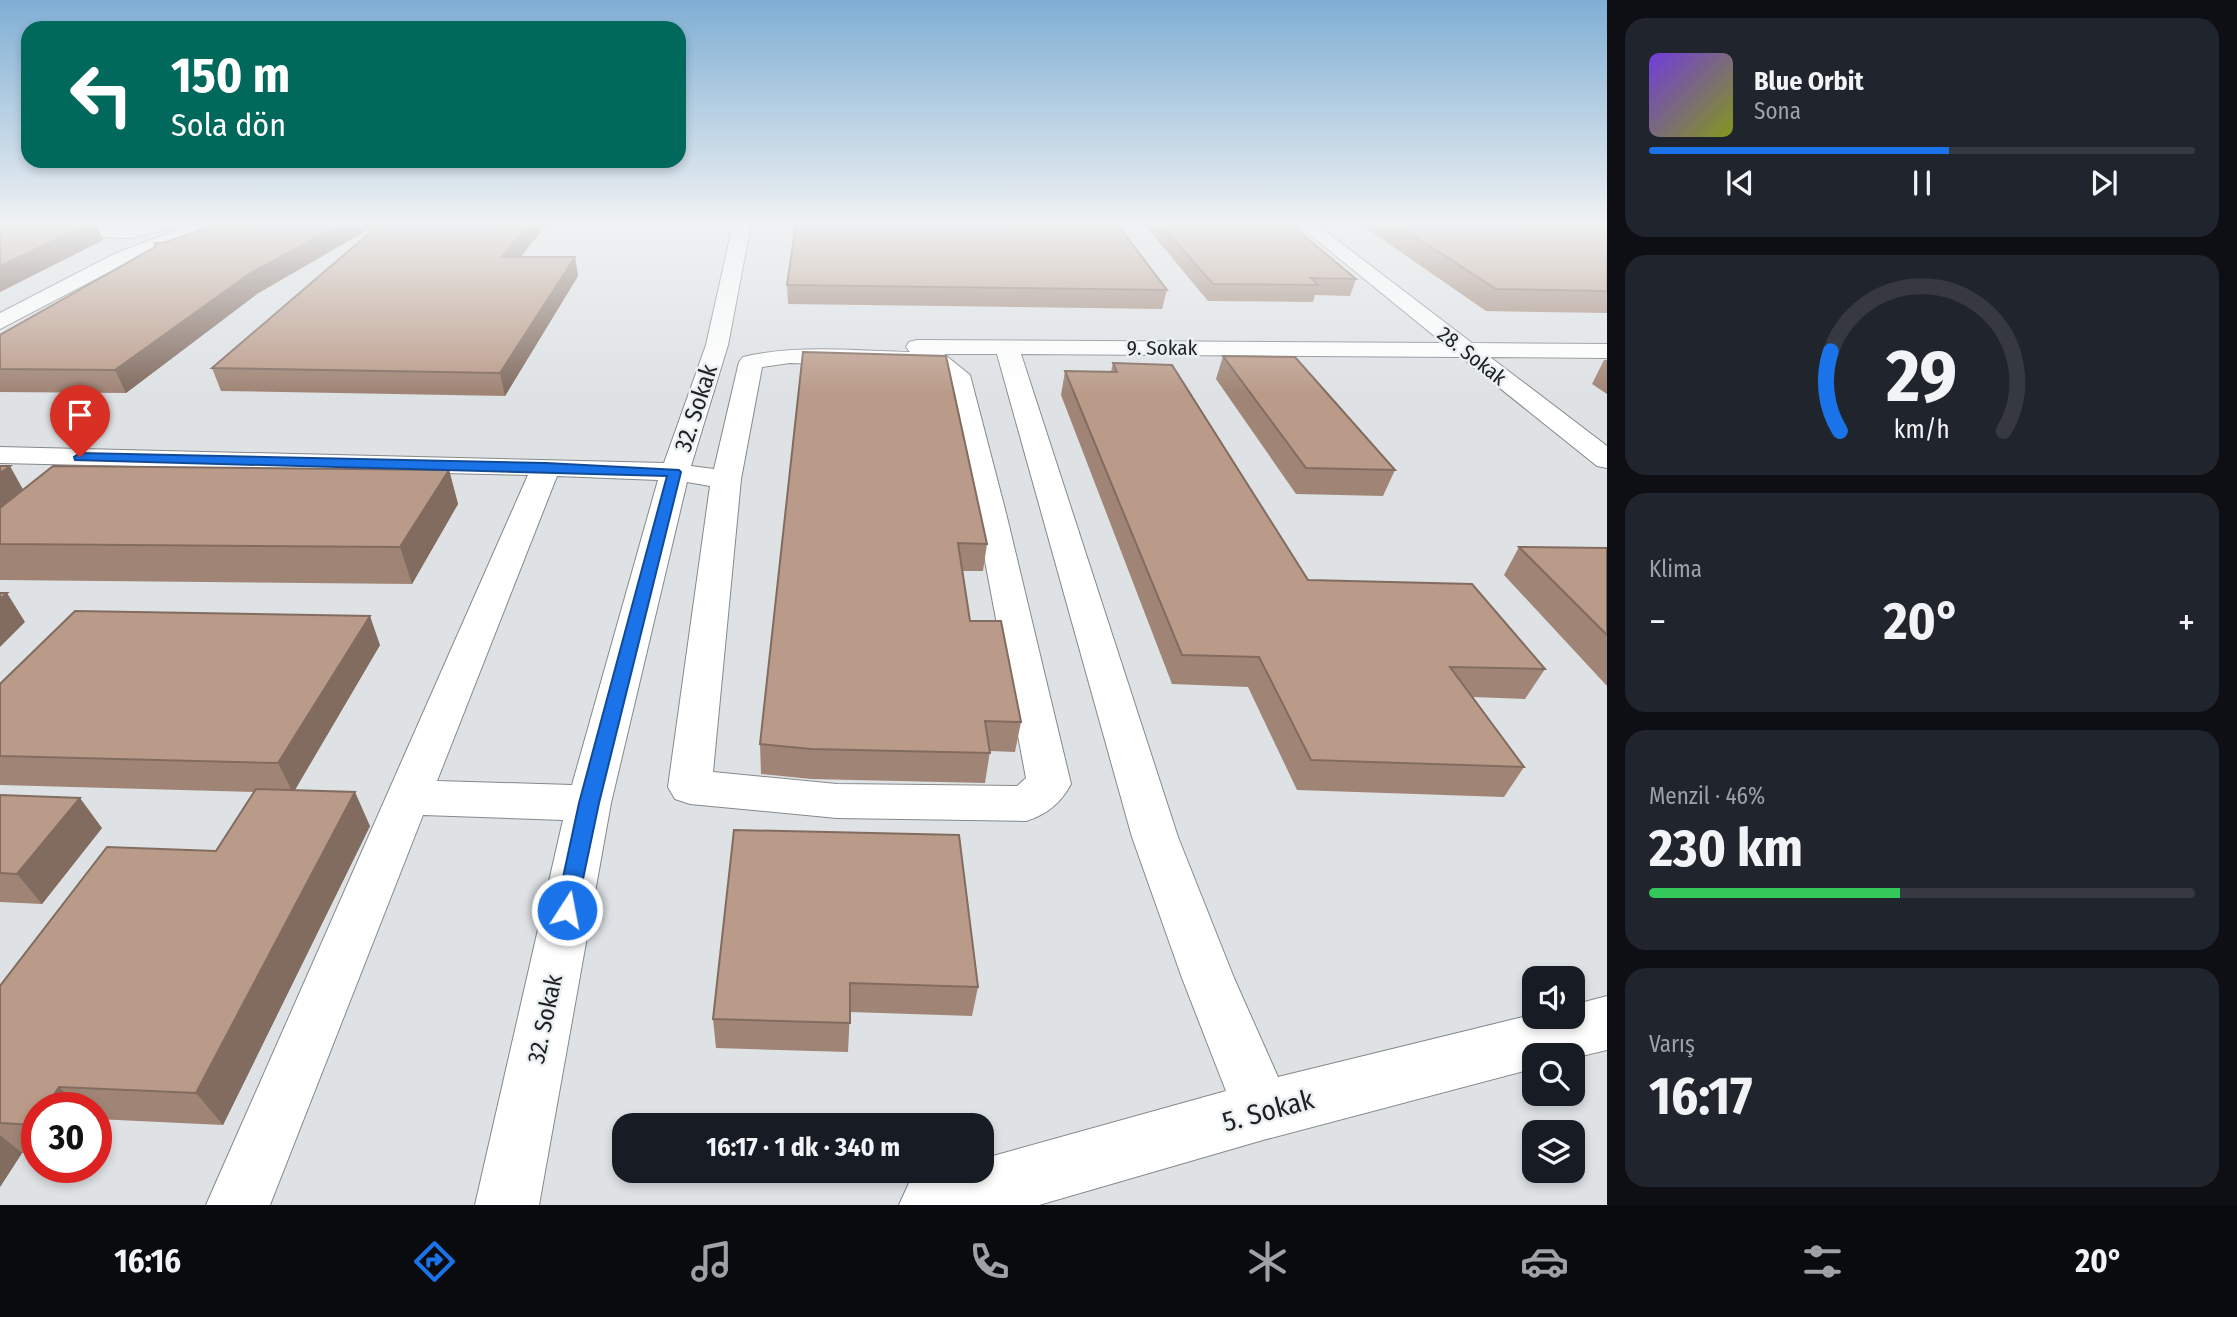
<!DOCTYPE html>
<html lang="tr">
<head>
<meta charset="utf-8">
<style>
	body { margin:0; font-family:"Fira Sans Condensed",sans-serif; background:#20242c; color:#f1f3f6; height:100vh; display:flex; flex-direction:column; font-size:26px; white-space:nowrap }
	* { box-sizing:border-box; margin:0 }
	p { font-size:23px; color:#9ea1a6 }
	.icon { flex:none; width:38px; height:38px; fill:none; stroke:currentColor; stroke-width:2; stroke-linecap:round; stroke-linejoin:round }
	.map { position:relative; flex:1; overflow:hidden }
	.side { display:flex; flex-direction:column; gap:18px; padding:18px; background:#0d0f14; width:630px }
	.side>* { flex:none }
	.guide { position:absolute; left:21px; top:21px; width:665px; height:147px; border-radius:21px; box-shadow:0 4px 10px #0003; background:#00695c; color:#fff; overflow:hidden }
	.buttons { position:absolute; left:1522px; top:966px; display:grid; gap:14px }
	.buttons a { display:grid; place-items:center; width:63px; height:63px; border-radius:14px; background:#171b24; box-shadow:0 4px 10px #0003; font-size:35px }
	.speed { position:absolute; left:21px; top:1092px; display:flex; gap:14px; font-size:35px; font-weight:700; text-align:center }
	.speed>* { display:grid; place-content:center; width:91px; height:91px; border-radius:50%; background:#171b24; box-shadow:0 4px 10px #0003; line-height:1 }
	.speed .limit { border:10px solid #d22; background:#fff; color:#111 }
	.pin { position:absolute; display:grid; place-items:center; width:60px; height:60px; color:#fff; margin:-72px -30px; border-radius:50% 50% 50% 0; rotate:-45deg; box-shadow:0 0 7px #0007 }
	.pin .icon { rotate:45deg }
	.me { position:absolute; width:77px; margin:-38px; rotate:11deg; stroke-linejoin:round; filter:drop-shadow(0 0 5px #0008) }
	.turn { display:flex; align-items:center; gap:24px; height:147px; padding:0 35px; font-size:32px }
	.turn .icon { width:91px; height:91px; stroke-width:2.5 }
	.turn b { display:block; font-size:49px; line-height:60px }
	.big { font-size:52px; font-weight:700; line-height:1.1 }
	.side .card { flex:1; display:flex; flex-direction:column; justify-content:center; gap:10px; min-width:0; padding:0 24px; border-radius:21px; background:#20242c }
	.side .dial { align-items:center; gap:0 }
	.dial svg { height:182px; overflow:visible; fill:none; stroke:#363941; stroke-width:7; stroke-linecap:round; text-anchor:middle }
	.dial text { fill:#f1f3f6; stroke:none }
	.song { display:flex; align-items:center; gap:21px }
	.cover { width:84px; height:84px; border-radius:10px; background:linear-gradient(135deg,hsl(260 70% 55%),hsl(70 70% 35%)) }
	.played { height:7px; border-radius:4px; background:linear-gradient(90deg,#1a73e8 55%,#363941 55%) }
	.keys { display:flex; justify-content:space-around; direction:ltr }
	.heat { display:flex; justify-content:space-between; align-items:center; font-size:38px; direction:ltr }
	.charge { height:10px; border-radius:5px; background:linear-gradient(90deg,#34c759 46%,#363941 0) }
	.trip { position:absolute; left:612px; top:1113px; width:382px; height:70px; border-radius:21px; background:#171b24; box-shadow:0 4px 10px #0003; font-weight:700; line-height:70px; text-align:center }
	.dock { display:flex; height:112px; justify-content:space-around; align-items:center; background:#090b0e; color:#9ea1a6 }
	.dock .icon { width:49px; height:49px }
	.dock .current { color:#1a73e8 }
	.dock b { font-size:32px; color:#f1f3f6 }
	main { display:flex; flex:1; min-height:0 }
	.map>svg:first-child { display:block }
	.lines { fill:none; stroke-linecap:round; stroke-linejoin:round }
	.minor-casing { stroke:#85898b; stroke-width:2 }
	.minor { fill:#fff; fill-rule:evenodd }
	.wall { fill:#a08576 }
	.shaded-wall { fill:#826c60 }
	.building { fill:#ba9b89; stroke:#826c60; stroke-width:2 }
	.route { fill:#1a73e8; stroke:#114b97; stroke-width:2 }
	.labels { text-anchor:middle; stroke-width:5; stroke-linejoin:round; paint-order:stroke }
	.far-street-label { font-size:21px; fill:#1f2121; stroke:#ebf0f2 }
	.street-label { font-size:24px; fill:#1f2121; stroke:#ebf0f2 }
	.near-street-label { font-size:28px; fill:#1f2121; stroke:#ebf0f2 }
</style>
</head>
<body>
<main>
<div class="map">
<svg width="1607" height="1205" viewBox="0 0 1607 1205">
	<rect width="100%" height="100%" fill="#dee2e5"/>
	<g class="lines">
		<defs>
			<path id="minor" d="M9 224 131 228 145 224 171 225 168 229 131 238 14 235 5 230Z
				M193 224H217L215 228 128 262 0 329V313L114 254Z
				M733 224H751L728 345 691 466 714 469 739 362 743 357C797 344 855 351 910 352L906 347 909 342 917 340 1443 343 1297 224H1316L1472 343 1607 344V358L1490 357 1607 446V468L1597 466 1461 357 1021 354 1178 837 1234 978 1278 1077 1535 1014V1017H1573V1005L1607 996V1050L1573 1058V1055H1535V1068L1263 1140 1039 1205H899L909 1183 940 1171H982V1159L1226 1091 1182 978 1132 837 997 354H944L970 375 1006 513 1071 784C1061 803 1046 815 1026 821L837 818 690 804 675 799 668 787 710 486 687 482 611 803 539 1205H475L563 820 423 815 270 1205H206L528 475 0 463V447L664 463 706 345ZM790 363 934 367 946 378 976 513 1026 778 1017 786 837 784 713 772 741 479 762 367ZM557 476 658 480 572 785 437 781Z"/>
		</defs>
		<use href="#minor" class="minor-casing"/>
		<use href="#minor" class="minor"/>
	</g>
	<path class="wall" d="M0 224H133L131 225 96 224 103 240 0 292Z
		M547 224 521 257H575L578 276 505 396 221 391 212 368Z
		M1144 224H1290L1356 279 1350 296 1315 295 1313 302 1208 301Z
		M1360 224H1607V313L1486 311Z
		M787 285 1167 290 1162 309 788 304Z
		M257 294 126 393 0 392V335Z
		M803 352 987 544 983 571H963L970 621 1021 722 1015 752 990 751 985 783 811 779 761 774 760 744Z
		M1223 356 1395 470 1383 496 1296 494 1216 379Z
		M1604 360H1607V394L1592 384Z
		M1113 363 1308 580 1545 669 1525 699 1473 697 1524 767 1504 797 1297 790 1248 687 1172 684 1061 395 1065 371 1111 372Z
		M0 466 23 490 449 470 458 504 412 584 0 580Z
		M1519 547 1607 548V686L1504 575Z
		M380 645 295 790 370 826 223 1125 96 1119V1108H37V1154L22 1153 0 1187V986L216 851 254 792 0 785V684Z
		M0 795 102 828 42 904 0 902Z
		M734 830 978 987 972 1016 850 1012 848 1052 716 1048 713 1019Z"/>
	<path class="shaded-wall" d="M89 224H96L103 240 0 292V266Z
		M341 224H378L257 294 126 393 115 370 249 274Z
		M529 224H547L505 276 502 257Z
		M575 257 578 276 505 396 500 373Z
		M10 466 25 493 0 511V473Z
		M449 470 458 504 412 584 400 547Z
		M7 593 25 622 0 647V599Z
		M370 616 380 645 293 793 278 763Z
		M355 792 370 826 223 1125 196 1093Z
		M80 798 102 828 42 904 17 874Z
		M59 1087 80 1108H45Z
		M0 1135 22 1153 0 1187Z"/>
	<path class="building" d="M0 224H89L0 266Z
		M220 224H341L249 274 115 370 0 369V335L155 247V243H163Z
		M380 224H529L502 257H575L500 373 212 368Z
		M796 224H1117L1167 290 787 285Z
		M1160 224H1290L1356 279 1311 278 1318 285 1213 284Z
		M1396 224H1607V291L1496 289Z
		M803 352 946 356 987 544 958 543 970 621H1001L1021 722 985 721 990 753 811 749 760 744Z
		M1223 356 1295 357 1395 470 1306 468Z
		M1113 363 1172 365 1308 580 1472 584 1545 669 1450 667 1524 767 1311 760 1259 657 1182 655 1065 371 1117 372Z
		M0 466H10L0 473Z
		M53 466 449 470 400 547 0 544V508Z
		M1519 547 1607 548V635Z
		M0 593H7L0 599Z
		M75 611 370 616 278 763 0 756V684Z
		M256 789 355 792 196 1093 59 1087 45 1108H37V1120L34 1125 0 1123V986L107 847 216 851Z
		M0 795 80 798 17 874 0 873Z
		M734 830 959 835 978 987 850 983V1023L713 1019Z"/>
	<linearGradient id="sky" x2="0" y2="1"><stop stop-color="#7faed4"/><stop offset="0.57" stop-color="#f0f2f3"/><stop offset="1" stop-color="#f0f2f3" stop-opacity="0"/></linearGradient>
	<rect width="1607" height="393" fill="url(#sky)"/>
	<path class="route" d="M80 453 546 463 679 470 681 472 599 803 575 917 567 920 559 917 556 910 579 803 667 476 75 460 74 457Z"/>
	<g class="labels">
		<g class="far-street-label">
			<text x="1162" y="355">9. Sokak</text>
			<text transform="translate(1472 356) rotate(38)" y="7">28. Sokak</text>
		</g>
		<g class="street-label">
			<text transform="translate(696 408) rotate(-72)" y="8">32. Sokak</text>
			<text transform="translate(545 1019) rotate(-78)" y="8">32. Sokak</text>
		</g>
		<g class="near-street-label">
			<text transform="translate(1268 1110) rotate(-15)" y="10">5. Sokak</text>
		</g>
	</g>
</svg>
<div class="buttons">
<a><svg class="icon" aria-label="sound" viewBox="0 0 24 24"><path d="M4 9h4l5-4v14l-5-4H4zM17 9q2 3 0 6"/></svg></a>
<a><svg class="icon" aria-label="search" viewBox="0 0 24 24"><circle cx="10" cy="10" r="6"/><path d="M15 15l6 6"/></svg></a>
<a><svg class="icon" aria-label="layers" viewBox="0 0 24 24"><path d="M12 4l9 5-9 5-9-5zM3 14l9 5 9-5"/></svg></a>
</div>
<div class="speed"><div class="limit">30</div></div>
<div class="pin" style="left:80px;top:457px;background:#d93025"><svg class="icon" aria-label="arrive" viewBox="0 0 24 24"><path d="M6 21V4h12l-3 4 3 4H6"/></svg></div>
<svg class="me" style="left:567px;top:910px" viewBox="-20 -20 40 40"><circle r="17" fill="#1a73e8" stroke="#fff" stroke-width="3"/><path d="M0-11L8 9 0 5-8 9z" fill="#fff"/></svg>
<div class="trip">16:17 · 1 dk · 340 m</div>
<div class="guide">
<div class="turn"><svg class="icon" aria-label="left" viewBox="0 0 24 24"><path d="M17 20v-9H6M10 6l-5 5 5 5"/></svg><div><b>150 m</b>Sola dön</div></div>
</div>
</div>
<section class="side">
<div class="card">
<div class="song"><i class="cover"></i><div><b>Blue Orbit</b><p>Sona</p></div></div>
<div class="played"></div>
<div class="keys"><svg class="icon" aria-label="previous" viewBox="0 0 24 24"><path d="M18 5L8 12l10 7zM5 5v14"/></svg><svg class="icon" aria-label="pause" viewBox="0 0 24 24"><path d="M8 5v14M16 5v14"/></svg><svg class="icon" aria-label="next" viewBox="0 0 24 24"><path d="M6 5l10 7-10 7zM19 5v14"/></svg></div>
</div>
<div class="card dial"><svg viewBox="0 0 100 80">
<path d="M14 69A42 42 0 1 1 86 69"/>
<path d="M14 69A42 42 0 0 1 10 34" stroke="#1a73e8"/>
<text x="50" y="56" font-size="32" font-weight="700">29</text>
<text x="50" y="72" font-size="11">km/h</text>
</svg></div>
<div class="card"><p>Klima</p>
<div class="heat"><a>−</a><b class="big">20°</b><a>+</a></div>
</div>
<div class="card"><p>Menzil · 46%</p><b class="big">230 km</b><div class="charge"></div></div>
<div class="card"><p>Varış</p><b class="big">16:17</b></div>
</section>
</main>
<nav class="dock">
<b>16:16</b>
<svg class="icon current" aria-label="directions" viewBox="0 0 24 24"><path d="M12 3l9 9-9 9-9-9zM9 14v-3h6M13 9l2 2-2 2"/></svg>
<svg class="icon" aria-label="music" viewBox="0 0 24 24"><path d="M9 18V5l10-2v13"/><circle cx="6" cy="18" r="3"/><circle cx="16" cy="16" r="3"/></svg>
<svg class="icon" aria-label="phone" viewBox="0 0 24 24"><path d="M5 4h4l2 5-3 2q2 4 5 5l2-3 5 2v4C11 20 4 13 5 4z"/></svg>
<svg class="icon" aria-label="climate" viewBox="0 0 24 24"><path d="M12 3v18M4 7l16 10M4 17L20 7"/></svg>
<svg class="icon" aria-label="car" viewBox="0 0 24 24"><path d="M5 17H2v-5l4-1 3-4h7l3 4 3 1v5h-3M9 17h6M6 11h13"/><circle cx="7" cy="17" r="2"/><circle cx="17" cy="17" r="2"/></svg>
<svg class="icon" aria-label="filters" viewBox="0 0 24 24"><path d="M4 7h16M4 17h16"/><circle cx="9" cy="7" r="2"/><circle cx="15" cy="17" r="2"/></svg>
<b>20°</b>
</nav>
</body>
</html>
